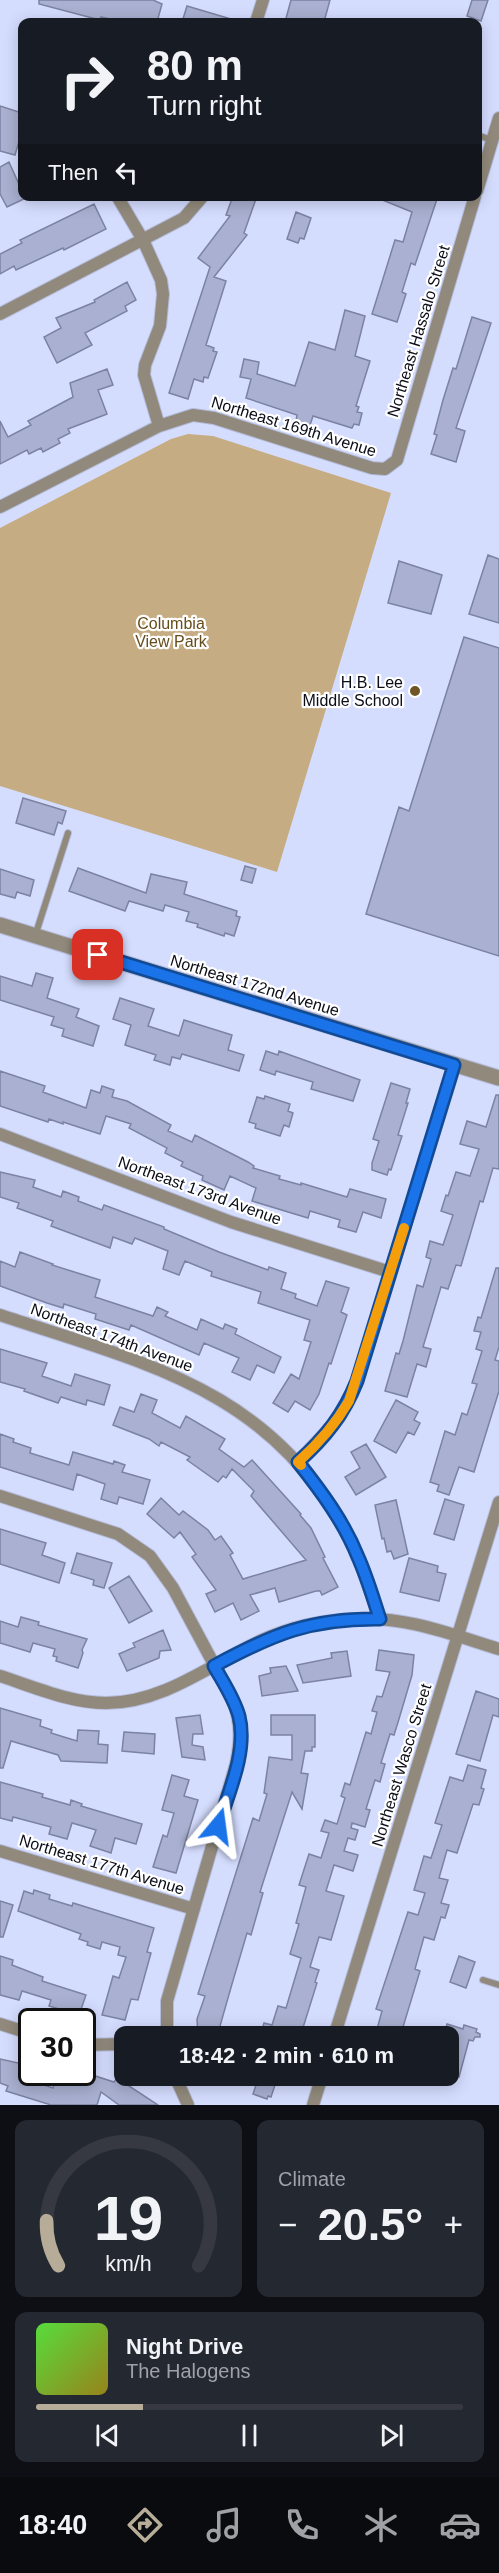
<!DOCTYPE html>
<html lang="en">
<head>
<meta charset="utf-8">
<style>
	body { margin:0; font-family:Arial,sans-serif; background:#242831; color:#f1f3f6; height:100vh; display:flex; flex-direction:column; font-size:22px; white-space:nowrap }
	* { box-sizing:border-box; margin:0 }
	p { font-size:20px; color:#9ea1a6 }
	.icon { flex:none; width:33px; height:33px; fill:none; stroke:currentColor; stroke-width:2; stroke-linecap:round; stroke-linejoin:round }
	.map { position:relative; height:2105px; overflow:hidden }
	.side { display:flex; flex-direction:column; gap:15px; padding:15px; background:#0d0f14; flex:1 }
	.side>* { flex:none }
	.hud { position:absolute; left:18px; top:18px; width:464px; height:183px; border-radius:12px; box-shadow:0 3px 15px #0003; background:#171b24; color:#f1f3f6; overflow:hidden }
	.speed { position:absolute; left:18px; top:2008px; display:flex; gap:12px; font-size:30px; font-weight:700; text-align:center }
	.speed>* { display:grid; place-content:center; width:78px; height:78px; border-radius:50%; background:#171b24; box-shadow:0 3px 15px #0003; line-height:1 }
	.speed .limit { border:3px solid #111; border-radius:9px; background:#fff; color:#111 }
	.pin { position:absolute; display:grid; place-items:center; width:51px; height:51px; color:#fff; margin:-26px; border-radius:12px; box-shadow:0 3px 9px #0006 }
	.me { position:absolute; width:66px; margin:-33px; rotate:16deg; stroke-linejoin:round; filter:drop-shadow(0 0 4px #0008) }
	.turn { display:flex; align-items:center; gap:21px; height:126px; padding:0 30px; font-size:27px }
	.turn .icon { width:78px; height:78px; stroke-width:2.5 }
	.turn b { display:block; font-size:42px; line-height:51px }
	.then { display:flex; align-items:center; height:57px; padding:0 30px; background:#0003; gap:12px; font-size:22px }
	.big { font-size:45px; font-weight:800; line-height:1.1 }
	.side .tile { flex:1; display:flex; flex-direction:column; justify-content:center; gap:9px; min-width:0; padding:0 21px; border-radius:12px; background:#242831 }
	.side .dial { align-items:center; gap:0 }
	.dial svg { height:156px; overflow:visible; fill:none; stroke:#363941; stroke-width:7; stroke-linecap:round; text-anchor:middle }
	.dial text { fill:#f1f3f6; stroke:none }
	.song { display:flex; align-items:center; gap:18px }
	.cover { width:72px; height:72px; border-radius:9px; background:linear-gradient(135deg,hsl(110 70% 55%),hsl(50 70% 35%)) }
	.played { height:6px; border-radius:3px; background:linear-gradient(90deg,#b6ac98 25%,#363941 25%) }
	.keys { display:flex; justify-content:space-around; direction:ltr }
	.heat { display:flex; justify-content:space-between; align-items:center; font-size:33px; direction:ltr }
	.side .tiles { flex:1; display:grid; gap:15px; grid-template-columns:1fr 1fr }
	.tile:last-child { grid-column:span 2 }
	.trip { position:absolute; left:114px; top:2026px; width:345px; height:60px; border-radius:12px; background:#171b24; box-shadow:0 3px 15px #0003; font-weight:800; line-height:60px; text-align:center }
	.dock { display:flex; height:96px; justify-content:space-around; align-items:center; background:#090b0e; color:#9ea1a6 }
	.dock .icon { width:42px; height:42px }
	.dock .current { color:#b6ac98 }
	.dock b { font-size:27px; color:#f1f3f6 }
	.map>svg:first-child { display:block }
	.green { fill:#c5ac82 }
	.building { fill:#a9b0d1; stroke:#7c82a1; stroke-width:1.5 }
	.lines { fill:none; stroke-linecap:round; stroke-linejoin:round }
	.service-casing { stroke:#b5bcda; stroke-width:8 }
	.minor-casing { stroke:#b5bcda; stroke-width:14 }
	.tertiary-casing { stroke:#b5bcda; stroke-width:17 }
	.service { stroke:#918a7c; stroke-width:6 }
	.minor { stroke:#918a7c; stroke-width:12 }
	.tertiary { stroke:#918a7c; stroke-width:15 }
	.route-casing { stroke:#114b97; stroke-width:15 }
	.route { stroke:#1a73e8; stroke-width:10 }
	.slow { stroke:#f59e0b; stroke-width:10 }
	.poi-dot { fill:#6f5526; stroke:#fff; stroke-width:2 }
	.labels { text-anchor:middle; stroke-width:4.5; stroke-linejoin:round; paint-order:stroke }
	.street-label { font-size:16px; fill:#0b0d18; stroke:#fff }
	.park-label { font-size:16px; fill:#664d1c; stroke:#fff }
	.poi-label { font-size:16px; fill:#0b0d18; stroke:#fff; text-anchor:end }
</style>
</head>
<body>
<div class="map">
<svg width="499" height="2105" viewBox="0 0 499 2105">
	<rect width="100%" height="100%" fill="#d5ddff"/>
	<path class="green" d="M188 434 213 436 391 493 277 872 0 786V528L171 439Z"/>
	<path class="building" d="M39 0H153L162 4 157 22H123L101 17 100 20 39 4Z
		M291 0H330L324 22H285Z
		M472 0H488L481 21 467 16Z
		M187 6 231 19 230 22H182Z
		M0 106 22 113V131L15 155 0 151Z
		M9 162 22 191V196L26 198 7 207 0 194V167Z
		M233 196H257L244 233 247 235 214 277 226 281 206 345 214 348 213 351 217 352 208 378 204 377 203 382 194 379 188 399 169 393 210 267 198 258 230 216 226 215Z
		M380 196H438L415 265 411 263 402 292 406 294 397 322 372 314 395 240 403 242 412 212 380 199Z
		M94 204 106 229 64 250 63 248 16 270 14 266 0 274V254L22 243 20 240Z
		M296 212 311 218 304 239 300 238 298 243 287 239Z
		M127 282 136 300 125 306 127 311 85 333 92 345 57 363 44 337 61 328 56 318 95 302 94 300Z
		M345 310 365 316 355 356 370 361 356 406 359 407 357 412 362 413 359 425 354 424 352 428 313 416 310 425 296 421 297 415 246 398 251 379 240 377 244 359 259 362 257 374 295 386 309 342 335 350Z
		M472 317 491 323 456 428 465 431 456 462 431 454 437 435 434 434 443 400 453 368 456 369Z
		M107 369 113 385 98 390 107 414 68 429 70 433 58 439 60 443 43 452 41 448 29 454 27 450 0 464V421L8 437 31 425 28 421 73 397 70 383Z
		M488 555 499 559V623L469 614Z
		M399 561 442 575 431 614 388 603Z
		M464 637 499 648V956L366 914 399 807 409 811Z
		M23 798 66 811 62 824 58 822 54 835 16 823Z
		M245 866 256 869 252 883 241 880Z
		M78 868 146 893 151 874 187 882 184 894 237 911 236 916 240 917 234 936 225 933 224 936 197 927 198 924 186 921 189 912 165 905 163 911 129 901 125 911 69 891Z
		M0 869 34 880 30 896 17 892 15 898 0 894Z
		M36 973 53 978 47 998 79 1009 76 1017 99 1026 93 1046 62 1036 64 1029 51 1025 54 1017 0 1000V976L32 986Z
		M120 998 154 1009 148 1026 179 1036 184 1020 232 1035 228 1050 244 1055 239 1071 182 1054 180 1059 172 1057 170 1065 154 1060 156 1055 125 1045 131 1025 113 1019Z
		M266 1051 278 1055 279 1051 360 1080 353 1101 311 1089 313 1082 276 1071 275 1075 260 1070Z
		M0 1071 45 1086 43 1092 86 1108 91 1090 100 1093 102 1086 114 1090 112 1097 127 1101 171 1125 168 1131 192 1142 195 1135 248 1162 254 1166 253 1168 280 1176 279 1179 301 1185V1183L347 1197 350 1189 386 1199 381 1218 363 1212 356 1232 338 1227 340 1220 310 1211 308 1218 252 1201 256 1188 230 1176 224 1190 202 1180 203 1176 181 1166 183 1162 165 1153 167 1148 129 1128 131 1124 106 1116 100 1134 63 1122V1124L49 1119 48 1122 0 1106Z
		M391 1083 410 1089 406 1103H408L398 1135 402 1136 391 1170 389 1169 387 1175 372 1170V1163L379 1141 373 1139Z
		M496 1095H499V1169L493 1168 483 1202 480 1201 461 1266 456 1265 448 1289 441 1287 423 1347 431 1349 426 1367 417 1364 407 1397 385 1391 396 1353 399 1354 403 1341 417 1285 423 1287 431 1259 426 1257 430 1241 443 1245 453 1215 441 1211 446 1195 448 1196 456 1172 470 1176 479 1149 460 1144 467 1121 486 1127Z
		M265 1096 290 1104 288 1111 293 1113 289 1127 284 1125 280 1136 255 1128 256 1124 249 1122 257 1097 264 1099Z
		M0 1172 35 1180 33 1187 61 1197 63 1191 79 1197 78 1201 102 1210 104 1205 164 1227V1229L219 1252 268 1270 269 1267 286 1273 281 1289 296 1294 295 1298 317 1306 326 1281 349 1288 341 1312 347 1315 331 1364 329 1363 319 1394 310 1410 295 1401 288 1412 273 1403 291 1374 299 1379 311 1342 304 1340 310 1320 258 1303 261 1292 211 1276 212 1272 185 1261 179 1275 163 1269 168 1251 135 1238 132 1244 113 1237 110 1248 51 1226 53 1221 17 1208 19 1203 0 1197Z
		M20 1252 53 1264 52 1265 100 1280 95 1297 153 1316 157 1307 168 1312 165 1316 197 1330 201 1319 223 1329 225 1324 237 1329 235 1334 281 1357 274 1373 257 1365 250 1380 232 1372 239 1358 204 1343 199 1355 131 1325 129 1330 95 1319 96 1314 64 1304 63 1308 47 1303 0 1286V1261L15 1267Z
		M496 1268H499V1347L495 1360 499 1361V1391L474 1472 459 1467 449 1495 437 1491 439 1485 430 1482 445 1431 455 1435 462 1413 467 1415 477 1384 472 1383 482 1351 476 1349 481 1332 474 1331 478 1317 481 1318Z
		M0 1349 47 1363 42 1376 71 1386 75 1374 110 1385 104 1405 87 1400 86 1405 61 1397 58 1403 24 1391 25 1389 0 1382Z
		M141 1394 157 1400 152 1413 180 1428 186 1416 225 1439 219 1449 244 1467 252 1460 301 1514 300 1515 311 1528 325 1557 323 1558 338 1587 322 1595 320 1591H316L279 1602 275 1588 250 1595 259 1611 241 1620 233 1603 215 1612 206 1594 216 1590 192 1557 196 1554 180 1532 174 1538 147 1514 161 1498 179 1515 183 1511 208 1530 215 1540 221 1536 233 1553 230 1555 243 1579 306 1560 251 1496 254 1491 232 1469 226 1478 223 1476 218 1482 187 1460 190 1457 161 1442 159 1446 149 1439 113 1425 120 1407 134 1412Z
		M396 1400 418 1412 414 1420 420 1423 414 1435 408 1432 396 1453 374 1441Z
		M0 1434 14 1439 13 1442 31 1448 30 1453 69 1465 73 1452 113 1464 114 1461 125 1465 122 1472 150 1480 143 1504 119 1497 117 1504 101 1499 105 1484 77 1474 73 1490 0 1467Z
		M366 1444 386 1477 356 1495 345 1477 360 1468 351 1452Z
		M445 1499 464 1505 454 1540 434 1534Z
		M396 1500 408 1554 394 1559 391 1551 387 1552 384 1538 382 1539 375 1505Z
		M0 1529 46 1543 42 1555 65 1563 59 1583 0 1564Z
		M77 1553 112 1563 104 1588 93 1585 94 1580 71 1573Z
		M409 1558 438 1566 437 1572 446 1574 439 1601 400 1592Z
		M129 1576 152 1611 129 1623 109 1588Z
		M21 1617 39 1622 38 1625 87 1639 82 1650 83 1653 78 1668 56 1661 57 1657 53 1656 55 1649 33 1643 30 1652 0 1643V1621L18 1627Z
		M163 1630 171 1650 160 1651 159 1658 127 1671 119 1654 135 1647 133 1643Z
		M379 1650 414 1655 412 1675 399 1719 394 1735 390 1734 381 1763 385 1764 380 1782 375 1780 366 1809 370 1810 365 1827 352 1823 351 1828 358 1830 355 1840 348 1838 344 1851 358 1855 353 1871 334 1865 326 1891 344 1896 331 1940 319 1937 310 1967 319 1970 315 1982 317 1983 301 2034 289 2030 301 2035 300 2037H260L264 2023 272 2025 278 2006 286 2008 301 1958 290 1954 299 1924 296 1923 306 1887 299 1885 309 1854 321 1858 329 1833 321 1831 325 1820 337 1824 345 1798 341 1796 345 1783 350 1785 366 1732 371 1734 377 1712 372 1711 377 1696 382 1697 390 1672 376 1670Z
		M347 1651 351 1676 303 1683 297 1665 332 1658 331 1653Z
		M286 1666 298 1691 262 1696 259 1676 271 1673 270 1668Z
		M476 1691 499 1699V1717L493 1715 480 1761 456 1754Z
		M0 1708 41 1720 40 1726 52 1730 51 1733 77 1741 78 1730 99 1731 98 1744 108 1745 107 1763 61 1761 58 1755 11 1741 3 1768H0Z
		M200 1715 203 1734H193L192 1745 203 1747 205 1760 182 1757 176 1718Z
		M271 1715H315V1747H312V1751H305L301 1773 308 1774 302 1809 292 1792 260 1892 263 1893 251 1935 247 1933 232 1984 220 2026 221 2037H198L197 2019 205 1996 198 1994 253 1818 259 1821 267 1794 264 1793 269 1757 292 1760V1735H271Z
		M124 1732 155 1734 154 1754 122 1751Z
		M468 1765 486 1770 481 1788 484 1789 479 1805 473 1804 457 1853 447 1850 439 1878 448 1880 441 1903 449 1905 445 1918 441 1917 434 1940 424 1937 415 1969 420 1971 400 2037 376 2033 382 2011 376 2009 408 1912 418 1915 425 1893 414 1890 424 1856 431 1858 442 1825 435 1823 450 1777 463 1781Z
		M172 1775 189 1780 184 1796 198 1800 176 1873 153 1867 163 1835 167 1837 174 1813 162 1810Z
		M0 1782 43 1794 42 1797 70 1805 71 1800 82 1804 81 1806 142 1824 136 1844 115 1838 111 1853 90 1846 96 1830 72 1823 67 1839 49 1834 51 1827 13 1817 12 1821 0 1818Z
		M34 1890 50 1895 49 1899 72 1906 73 1903 154 1928 147 1952 151 1953 138 2000 131 1999 125 2020 102 2015 113 1976 119 1978 126 1957 118 1955 120 1947 102 1942 100 1949 87 1945 88 1942 79 1939 81 1934 18 1911 24 1891 33 1894Z
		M0 1901 13 1905 3 1937H0Z
		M0 1956 13 1960 12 1965 43 1977 42 1981 86 1995 79 2015 49 2006 51 2000 22 1991 19 2000 0 1995Z
		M459 1956 475 1962 466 1988 450 1982Z
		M447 2024 463 2029 464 2025 477 2029 476 2032 480 2034V2037H475L473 2041 469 2040 459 2077 448 2073V2037H443Z
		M0 2059 32 2066V2081L53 2088 57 2073H71L81 2076 83 2072 114 2082 117 2078 158 2105H119L101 2092 97 2105H51L6 2091 8 2086 0 2083Z
		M259 2076H278L271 2097 268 2096 267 2099 253 2094Z"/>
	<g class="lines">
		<defs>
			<path id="service" d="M477 135 492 140
				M35 936 68 833
				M483 1980 499 1985"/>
			<path id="minor" d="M256 22 263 0
				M477 191 499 118
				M117 196 143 240 161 280 163 294 160 326 145 365 144 375 159 426
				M0 314 184 218 203 196
				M0 507 159 426 193 415 214 418 372 468 385 469 397 460 475 196
				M0 1134 231 1222 390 1272
				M0 1315C147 1364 271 1389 349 1538 363 1563 370 1592 380 1619
				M298 1462 339 1418 357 1381 455 1065
				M0 1496 118 1534 150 1556 173 1588 233 1700C241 1723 241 1740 236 1764L167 2001V2037
				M0 1676C34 1687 70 1703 106 1703 163 1703 210 1665 260 1641 290 1627 325 1620 357 1619 406 1616 453 1635 499 1649
				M0 1851 194 1909
				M0 2024 32 2034
				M334 2037 499 1502
				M82 2045 124 2044
				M175 2076 188 2105
				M313 2105 322 2076"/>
			<path id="tertiary" d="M0 925 499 1078"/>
		</defs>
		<use href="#service" class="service-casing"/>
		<use href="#minor" class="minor-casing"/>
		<use href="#tertiary" class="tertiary-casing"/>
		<use href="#service" class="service"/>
		<use href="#minor" class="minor"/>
		<use href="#tertiary" class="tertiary"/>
	</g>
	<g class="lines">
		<defs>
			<path id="route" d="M98 955 454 1065 357 1381C344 1414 325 1438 298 1462 321 1491 344 1522 358 1557 367 1577 373 1598 380 1619 311 1618 273 1634 214 1666 223 1682 234 1698 239 1716 248 1751 228 1794 218 1826"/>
		</defs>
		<use href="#route" class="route-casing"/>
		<use href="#route" class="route"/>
		<path class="slow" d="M301 1465 298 1462C318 1444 335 1425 349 1401L404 1228"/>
	</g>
	<circle class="poi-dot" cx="415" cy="691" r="6"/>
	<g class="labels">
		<g class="street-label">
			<text transform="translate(418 331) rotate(-73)" y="6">Northeast Hassalo Street</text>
			<text transform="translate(294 426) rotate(17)" y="6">Northeast 169th Avenue</text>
			<text transform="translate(255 985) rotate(17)" y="6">Northeast 172nd Avenue</text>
			<text transform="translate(200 1190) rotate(20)" y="6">Northeast 173rd Avenue</text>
			<text transform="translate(112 1337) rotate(20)" y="6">Northeast 174th Avenue</text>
			<text transform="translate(401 1765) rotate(-73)" y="6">Northeast Wasco Street</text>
			<text transform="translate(102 1864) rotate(17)" y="6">Northeast 177th Avenue</text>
		</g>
		<g class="park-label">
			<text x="171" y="629">Columbia<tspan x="171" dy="18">View Park</tspan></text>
		</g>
		<g class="poi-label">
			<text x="403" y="688">H.B. Lee<tspan x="403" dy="18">Middle School</tspan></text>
		</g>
	</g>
</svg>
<div class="speed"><div class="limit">30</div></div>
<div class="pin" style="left:98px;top:955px;background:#d93025"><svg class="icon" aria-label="arrive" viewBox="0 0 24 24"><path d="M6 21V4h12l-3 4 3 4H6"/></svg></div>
<svg class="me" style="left:218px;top:1826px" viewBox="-20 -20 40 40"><path d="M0-17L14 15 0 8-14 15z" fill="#1a73e8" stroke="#fff" stroke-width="4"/></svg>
<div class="trip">18:42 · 2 min · 610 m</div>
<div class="hud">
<div class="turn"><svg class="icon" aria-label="right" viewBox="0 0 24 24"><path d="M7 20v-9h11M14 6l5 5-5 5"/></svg><div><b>80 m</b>Turn right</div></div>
<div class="then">Then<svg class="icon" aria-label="left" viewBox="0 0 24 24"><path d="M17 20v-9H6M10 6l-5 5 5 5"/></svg></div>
</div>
</div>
<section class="side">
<div class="tiles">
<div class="tile dial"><svg viewBox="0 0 100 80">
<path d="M14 69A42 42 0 1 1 86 69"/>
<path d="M14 69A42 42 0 0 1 8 46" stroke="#b6ac98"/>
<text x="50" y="56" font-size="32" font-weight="700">19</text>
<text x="50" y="72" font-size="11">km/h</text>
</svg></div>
<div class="tile"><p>Climate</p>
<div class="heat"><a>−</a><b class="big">20.5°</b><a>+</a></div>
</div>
<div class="tile">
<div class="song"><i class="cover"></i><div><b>Night Drive</b><p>The Halogens</p></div></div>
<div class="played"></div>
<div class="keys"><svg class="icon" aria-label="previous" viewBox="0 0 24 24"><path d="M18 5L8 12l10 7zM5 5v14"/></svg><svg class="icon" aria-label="pause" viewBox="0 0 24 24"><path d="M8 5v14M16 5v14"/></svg><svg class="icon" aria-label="next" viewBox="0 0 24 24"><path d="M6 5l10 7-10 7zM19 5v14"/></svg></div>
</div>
</div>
</section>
<nav class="dock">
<b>18:40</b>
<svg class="icon current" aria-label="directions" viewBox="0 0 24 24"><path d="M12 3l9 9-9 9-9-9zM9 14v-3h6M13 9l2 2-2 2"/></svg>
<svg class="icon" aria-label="music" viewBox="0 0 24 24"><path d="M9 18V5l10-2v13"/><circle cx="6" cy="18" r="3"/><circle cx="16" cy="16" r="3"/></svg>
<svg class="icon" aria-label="phone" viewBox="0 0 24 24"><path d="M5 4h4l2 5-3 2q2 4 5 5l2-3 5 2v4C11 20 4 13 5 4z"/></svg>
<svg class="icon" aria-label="climate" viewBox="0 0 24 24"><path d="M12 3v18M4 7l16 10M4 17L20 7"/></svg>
<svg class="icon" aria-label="car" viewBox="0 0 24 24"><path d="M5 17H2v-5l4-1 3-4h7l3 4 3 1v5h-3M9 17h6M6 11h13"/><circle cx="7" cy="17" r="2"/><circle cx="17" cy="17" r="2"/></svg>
</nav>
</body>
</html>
